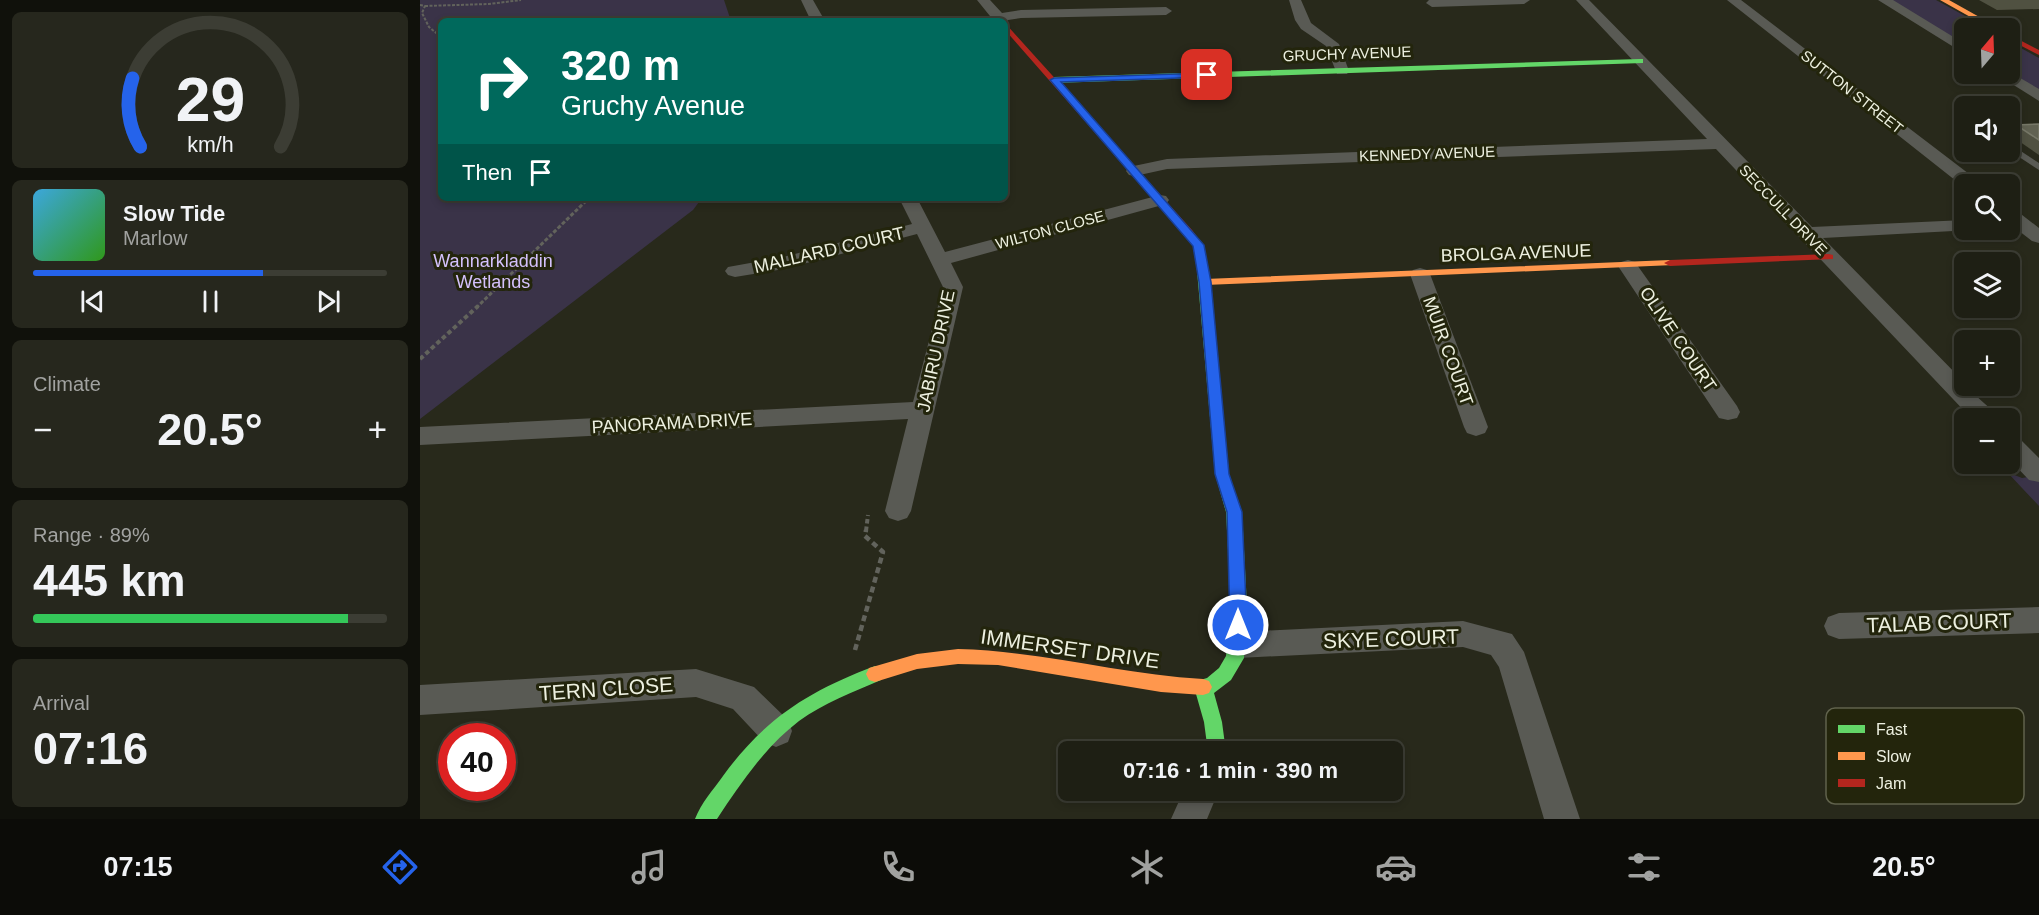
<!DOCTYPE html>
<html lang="en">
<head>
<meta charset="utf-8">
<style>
	body { margin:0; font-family:Arial,sans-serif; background:#26271d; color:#f1f3f6; height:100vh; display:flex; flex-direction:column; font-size:22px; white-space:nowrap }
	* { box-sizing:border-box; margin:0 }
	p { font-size:20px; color:#a1a2a0 }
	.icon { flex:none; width:33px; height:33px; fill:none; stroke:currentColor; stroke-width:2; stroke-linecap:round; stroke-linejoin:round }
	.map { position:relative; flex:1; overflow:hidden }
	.details { display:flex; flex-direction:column; gap:12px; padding:12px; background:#10110b; width:420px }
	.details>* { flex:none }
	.banner { position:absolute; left:18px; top:18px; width:570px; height:183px; border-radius:9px; box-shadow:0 3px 9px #0003,0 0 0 2px #3c3d34; background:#00695c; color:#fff; overflow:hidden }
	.needle { width:39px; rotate:19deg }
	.fabs { position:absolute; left:1534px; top:18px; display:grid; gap:12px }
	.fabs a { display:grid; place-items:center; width:66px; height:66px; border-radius:9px; background:#1e1f14; box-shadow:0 3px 9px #0003,0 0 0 2px #3c3d34; font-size:30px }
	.speed { position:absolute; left:18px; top:723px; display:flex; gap:12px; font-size:30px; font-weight:700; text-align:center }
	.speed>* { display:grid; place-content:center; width:78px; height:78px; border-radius:50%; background:#1e1f14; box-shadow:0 3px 9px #0003,0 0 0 2px #3c3d34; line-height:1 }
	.speed .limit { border:9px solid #d22; background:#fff; color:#111 }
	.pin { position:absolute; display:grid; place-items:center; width:51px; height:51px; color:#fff; margin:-26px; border-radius:12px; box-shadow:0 3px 9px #0006 }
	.me { position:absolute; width:66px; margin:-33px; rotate:0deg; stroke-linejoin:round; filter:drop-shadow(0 0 4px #0008) }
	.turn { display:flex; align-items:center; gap:21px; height:126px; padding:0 24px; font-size:27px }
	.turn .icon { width:78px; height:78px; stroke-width:2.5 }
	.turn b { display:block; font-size:42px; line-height:51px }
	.then { display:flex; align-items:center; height:57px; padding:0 24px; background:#0003; gap:12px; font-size:22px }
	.big { font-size:45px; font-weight:800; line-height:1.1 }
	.details .tile { flex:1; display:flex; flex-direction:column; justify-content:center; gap:9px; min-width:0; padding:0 21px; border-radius:9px; background:#26271d }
	.details .dial { align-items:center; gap:0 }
	.dial svg { height:156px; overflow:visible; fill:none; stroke:#3c3d34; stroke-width:7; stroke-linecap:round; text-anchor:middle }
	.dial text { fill:#f1f3f6; stroke:none }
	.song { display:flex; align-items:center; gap:18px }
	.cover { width:72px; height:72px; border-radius:9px; background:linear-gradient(135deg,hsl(200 70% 55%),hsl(110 70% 35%)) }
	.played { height:6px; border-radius:3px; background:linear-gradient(90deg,#2563eb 65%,#3c3d34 65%) }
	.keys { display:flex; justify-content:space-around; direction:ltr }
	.heat { display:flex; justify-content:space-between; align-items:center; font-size:33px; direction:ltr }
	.charge { height:9px; border-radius:4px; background:linear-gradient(90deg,#34c759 89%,#3c3d34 0) }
	.trip { position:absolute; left:638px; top:741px; width:345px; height:60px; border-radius:9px; background:#1e1f14; box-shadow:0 3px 9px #0003,0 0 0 2px #3c3d34; font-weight:800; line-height:60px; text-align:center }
	.tab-bar { display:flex; height:96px; justify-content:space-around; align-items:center; background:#0c0c08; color:#a1a2a0 }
	.tab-bar .icon { width:42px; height:42px }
	.tab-bar .selected { color:#2563eb }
	.tab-bar b { font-size:27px; color:#f1f3f6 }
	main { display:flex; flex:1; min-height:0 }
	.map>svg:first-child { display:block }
	.green { fill:#3a3348 }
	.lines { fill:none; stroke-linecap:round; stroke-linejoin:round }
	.path-far3 { stroke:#62635c; stroke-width:2; stroke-dasharray:3 1.5; stroke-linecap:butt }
	.path-far2 { stroke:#62635c; stroke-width:3; stroke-dasharray:4 2; stroke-linecap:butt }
	.path-far1 { stroke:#62635c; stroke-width:4; stroke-dasharray:4.5 3; stroke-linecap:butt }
	.path { stroke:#62635c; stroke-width:4.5; stroke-dasharray:6 4; stroke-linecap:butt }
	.lane { fill:#595a54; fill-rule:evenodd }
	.street { fill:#595a54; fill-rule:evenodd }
	.fast { fill:#63d668; fill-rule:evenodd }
	.slow { fill:#ff974d; fill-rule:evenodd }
	.jam { fill:#b3261e; fill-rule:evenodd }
	.wall { fill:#505141 }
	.building { fill:#616252; stroke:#777868; stroke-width:1.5 }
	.route { fill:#2563eb; stroke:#184099; stroke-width:1.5 }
	.labels { text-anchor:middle; stroke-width:6; stroke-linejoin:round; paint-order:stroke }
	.far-street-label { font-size:15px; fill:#edf0e0; stroke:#23250c }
	.street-label { font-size:18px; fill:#edf0e0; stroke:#23250c }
	.park-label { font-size:18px; fill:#d4c1fc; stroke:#23250c }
	.near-street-label { font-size:21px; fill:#edf0e0; stroke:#23250c }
	.key { fill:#23250c; stroke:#60624c; stroke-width:1.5 }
	.key-label { font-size:16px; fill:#edf0e0 }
</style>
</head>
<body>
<main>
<section class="details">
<div class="tile dial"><svg viewBox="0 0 100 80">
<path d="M14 69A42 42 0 1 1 86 69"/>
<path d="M14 69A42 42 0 0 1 10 34" stroke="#2563eb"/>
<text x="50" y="56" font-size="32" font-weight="700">29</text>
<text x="50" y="72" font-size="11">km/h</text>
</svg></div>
<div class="tile">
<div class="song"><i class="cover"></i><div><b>Slow Tide</b><p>Marlow</p></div></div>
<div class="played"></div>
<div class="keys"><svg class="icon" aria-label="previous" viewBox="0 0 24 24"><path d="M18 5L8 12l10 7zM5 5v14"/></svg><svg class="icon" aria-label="pause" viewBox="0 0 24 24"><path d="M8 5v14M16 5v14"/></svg><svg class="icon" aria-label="next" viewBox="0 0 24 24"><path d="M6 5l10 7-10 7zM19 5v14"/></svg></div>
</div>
<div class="tile"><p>Climate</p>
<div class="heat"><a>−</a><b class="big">20.5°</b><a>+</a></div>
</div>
<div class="tile"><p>Range · 89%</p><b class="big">445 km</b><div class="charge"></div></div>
<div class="tile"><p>Arrival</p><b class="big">07:16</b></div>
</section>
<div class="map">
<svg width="1619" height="819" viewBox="0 0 1619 819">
	<rect width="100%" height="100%" fill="#28291b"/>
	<path class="green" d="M0 0H304L311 21H21V198H282L273 210 0 419Z
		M1471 0H1516L1567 28H1545V45Z
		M1590 42 1619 58V90L1590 73Z
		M1587 472 1602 478 1619 475V506Z"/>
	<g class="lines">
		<path class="path-far3" d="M0 5 5 6 2 13 9 27 21 37
			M5 6 69 4 101 0"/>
		<path class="path-far2" d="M56 308 169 198"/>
		<path class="path-far1" d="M0 359 58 306
			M446 531 448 515"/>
		<path class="path" d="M435 650 463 552 445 536 446 530"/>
		<path class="lane" d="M1619 127V131L1590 132V128Z
			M1590 144 1619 163V170L1590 151Z"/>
		<path class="street" d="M381 0H393L405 21H391Z
			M557 0H570L582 13 601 10 746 7 752 11 746 15 601 18 588 20 585 24V21H574Z
			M869 0H881L891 23 919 44 929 71 927 74H917L906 46 881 29 875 20Z
			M1009 0H1110L1104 4 1012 7 1006 3Z
			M1156 0H1169L1392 227 1545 220V230H1552L1403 238 1545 383V386L1574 412 1577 418H1551L1296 149 747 169 715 176 709 175 706 171 709 167 747 159 1287 139Z
			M1307 0H1321L1557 180 1560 184H1545V188Z
			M1458 0H1473L1545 44V54Z
			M1590 72 1619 89V101L1576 74Z
			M740 195 746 196 749 200 746 204 531 263 543 287 491 511 487 518 478 521 469 518 465 511 488 419 0 445V427L493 402 523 287 497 234 364 269 315 277 308 275 305 271 308 267 363 257 492 224 479 198H497L525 252Z
			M1590 209 1597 211 1619 228V243L1612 241 1590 224Z
			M1208 260 1215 262 1317 406 1320 412 1317 418 1308 420 1299 418 1198 266 1201 262Z
			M1000 268 1007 270 1010 274 1068 427 1065 433 1056 436 1047 433 1044 427 990 274 993 270Z
			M1590 435 1599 438 1619 458V482L1609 480 1590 460Z
			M1619 607V633L1419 639 1408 635 1404 626 1408 617 1419 613Z
			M1043 621 1092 634 1104 652 1160 819H1124L1079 667 1071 655 1043 647 818 658 807 655 803 645 807 635 818 632Z
			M276 669 334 687 368 720 372 731 368 742 356 747 344 742 313 709 276 697 0 715V685Z
			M764 790H799L787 819H751Z"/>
		<path class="fast" d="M1220 59H1223V63L634 83 630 80 634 77Z
			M783 268 789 271 809 474 822 512 827 606 824 658 811 680 794 693 802 722 806 752H788L784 722 774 687 777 681 787 678 799 668 806 656 811 606 806 512 795 474 777 271Z
			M455 666 461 668 464 674 461 680C433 692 404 703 379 721 345 747 320 784 297 819H275C281 803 293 790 303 776 345 718 389 691 455 666Z"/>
		<path class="slow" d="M1520 0H1529L1579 28H1570Z
			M1250 260 1254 261V265L785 285 779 282 785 279Z
			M538 649C620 651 700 674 783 679L789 681 792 687 789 693 783 695 741 692 578 665 538 664 497 669 455 682 449 680 446 674 449 668 497 654Z"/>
		<path class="jam" d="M585 23 772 230 783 245 789 271 787 273 783 274 777 271 773 245 764 234 585 30Z
			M1590 35 1619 50V55L1590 40Z
			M1409 254 1413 255V259L1250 266 1244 263 1250 260Z"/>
	</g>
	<path class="wall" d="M1559 0H1619V9L1577 10Z
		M1619 124V155L1590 135 1596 125Z"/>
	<path class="building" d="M1619 124V140L1596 125Z"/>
	<path class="route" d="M787 73 791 75 790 77 641 82 784 245 791 282 809 474 822 512 827 625 824 631 818 633 812 631 810 625 807 512 795 474 779 282 773 246 630 80 634 78Z"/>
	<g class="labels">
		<g class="far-street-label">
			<text transform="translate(927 54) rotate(-2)" y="5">GRUCHY AVENUE</text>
			<text transform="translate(1432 92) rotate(38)" y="5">SUTTON STREET</text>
			<text transform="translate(1007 154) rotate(-2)" y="5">KENNEDY AVENUE</text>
			<text transform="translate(1363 210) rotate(46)" y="5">SECCULL DRIVE</text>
			<text transform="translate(630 230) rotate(-15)" y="5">WILTON CLOSE</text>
		</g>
		<g class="street-label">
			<text transform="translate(409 250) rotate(-13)" y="6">MALLARD COURT</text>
			<text transform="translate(1096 253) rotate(-2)" y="6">BROLGA AVENUE</text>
			<text transform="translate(1258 339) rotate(56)" y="6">OLIVE COURT</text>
			<text transform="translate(516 351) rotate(-78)" y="6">JABIRU DRIVE</text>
			<text transform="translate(1028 351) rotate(70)" y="6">MUIR COURT</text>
			<text transform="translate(252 423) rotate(-3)" y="6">PANORAMA DRIVE</text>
		</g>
		<g class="park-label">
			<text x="73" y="267">Wannarkladdin<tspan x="73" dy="21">Wetlands</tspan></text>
		</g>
		<g class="near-street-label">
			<text transform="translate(1519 623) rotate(-2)" y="7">TALAB COURT</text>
			<text transform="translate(971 639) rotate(-2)" y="7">SKYE COURT</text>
			<text transform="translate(650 649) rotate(8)" y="7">IMMERSET DRIVE</text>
			<text transform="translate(186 689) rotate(-4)" y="7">TERN CLOSE</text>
		</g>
	</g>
	<rect x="1406" y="708" width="198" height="96" rx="9" class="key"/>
	<rect x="1418" y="725" width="27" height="8" fill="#63d668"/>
	<rect x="1418" y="752" width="27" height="8" fill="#ff974d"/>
	<rect x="1418" y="779" width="27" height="8" fill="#b3261e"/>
	<g class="key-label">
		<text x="1456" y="735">Fast</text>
		<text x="1456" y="762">Slow</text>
		<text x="1456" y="789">Jam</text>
	</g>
</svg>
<div class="fabs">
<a><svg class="needle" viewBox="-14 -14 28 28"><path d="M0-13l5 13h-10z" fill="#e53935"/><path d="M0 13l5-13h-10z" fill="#a1a2a0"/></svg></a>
<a><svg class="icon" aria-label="sound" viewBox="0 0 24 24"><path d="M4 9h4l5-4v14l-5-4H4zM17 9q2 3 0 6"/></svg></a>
<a><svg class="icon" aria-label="search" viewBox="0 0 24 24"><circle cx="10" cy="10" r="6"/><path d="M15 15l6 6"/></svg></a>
<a><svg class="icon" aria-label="layers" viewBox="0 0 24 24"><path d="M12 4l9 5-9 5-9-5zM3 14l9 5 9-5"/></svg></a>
<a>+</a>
<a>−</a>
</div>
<div class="speed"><div class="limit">40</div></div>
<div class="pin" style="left:787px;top:75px;background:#d93025"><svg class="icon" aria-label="arrive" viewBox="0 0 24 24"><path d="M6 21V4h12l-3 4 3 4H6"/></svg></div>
<svg class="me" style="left:818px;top:625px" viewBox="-20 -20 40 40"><circle r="17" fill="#2563eb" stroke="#fff" stroke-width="3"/><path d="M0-11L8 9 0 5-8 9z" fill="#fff"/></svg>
<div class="trip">07:16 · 1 min · 390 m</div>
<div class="banner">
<div class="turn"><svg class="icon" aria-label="right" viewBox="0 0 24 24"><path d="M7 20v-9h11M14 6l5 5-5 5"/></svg><div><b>320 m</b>Gruchy Avenue</div></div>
<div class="then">Then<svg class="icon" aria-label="arrive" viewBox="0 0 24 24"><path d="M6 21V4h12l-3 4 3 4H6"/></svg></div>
</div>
</div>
</main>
<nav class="tab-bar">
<b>07:15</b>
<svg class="icon selected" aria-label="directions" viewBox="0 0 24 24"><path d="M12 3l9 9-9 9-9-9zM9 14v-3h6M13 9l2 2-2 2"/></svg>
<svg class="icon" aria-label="music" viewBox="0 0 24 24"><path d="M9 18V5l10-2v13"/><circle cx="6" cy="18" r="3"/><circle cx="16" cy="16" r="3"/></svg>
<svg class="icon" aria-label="phone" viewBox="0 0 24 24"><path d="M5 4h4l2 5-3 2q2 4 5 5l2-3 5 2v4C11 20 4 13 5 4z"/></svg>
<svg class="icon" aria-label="climate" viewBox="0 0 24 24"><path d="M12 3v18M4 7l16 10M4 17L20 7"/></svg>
<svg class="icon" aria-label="car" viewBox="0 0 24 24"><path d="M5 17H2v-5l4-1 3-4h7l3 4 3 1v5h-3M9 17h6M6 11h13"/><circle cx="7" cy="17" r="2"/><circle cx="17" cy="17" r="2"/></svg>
<svg class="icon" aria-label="filters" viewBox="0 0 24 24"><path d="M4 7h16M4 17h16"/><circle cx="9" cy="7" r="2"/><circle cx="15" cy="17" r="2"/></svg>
<b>20.5°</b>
</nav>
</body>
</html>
